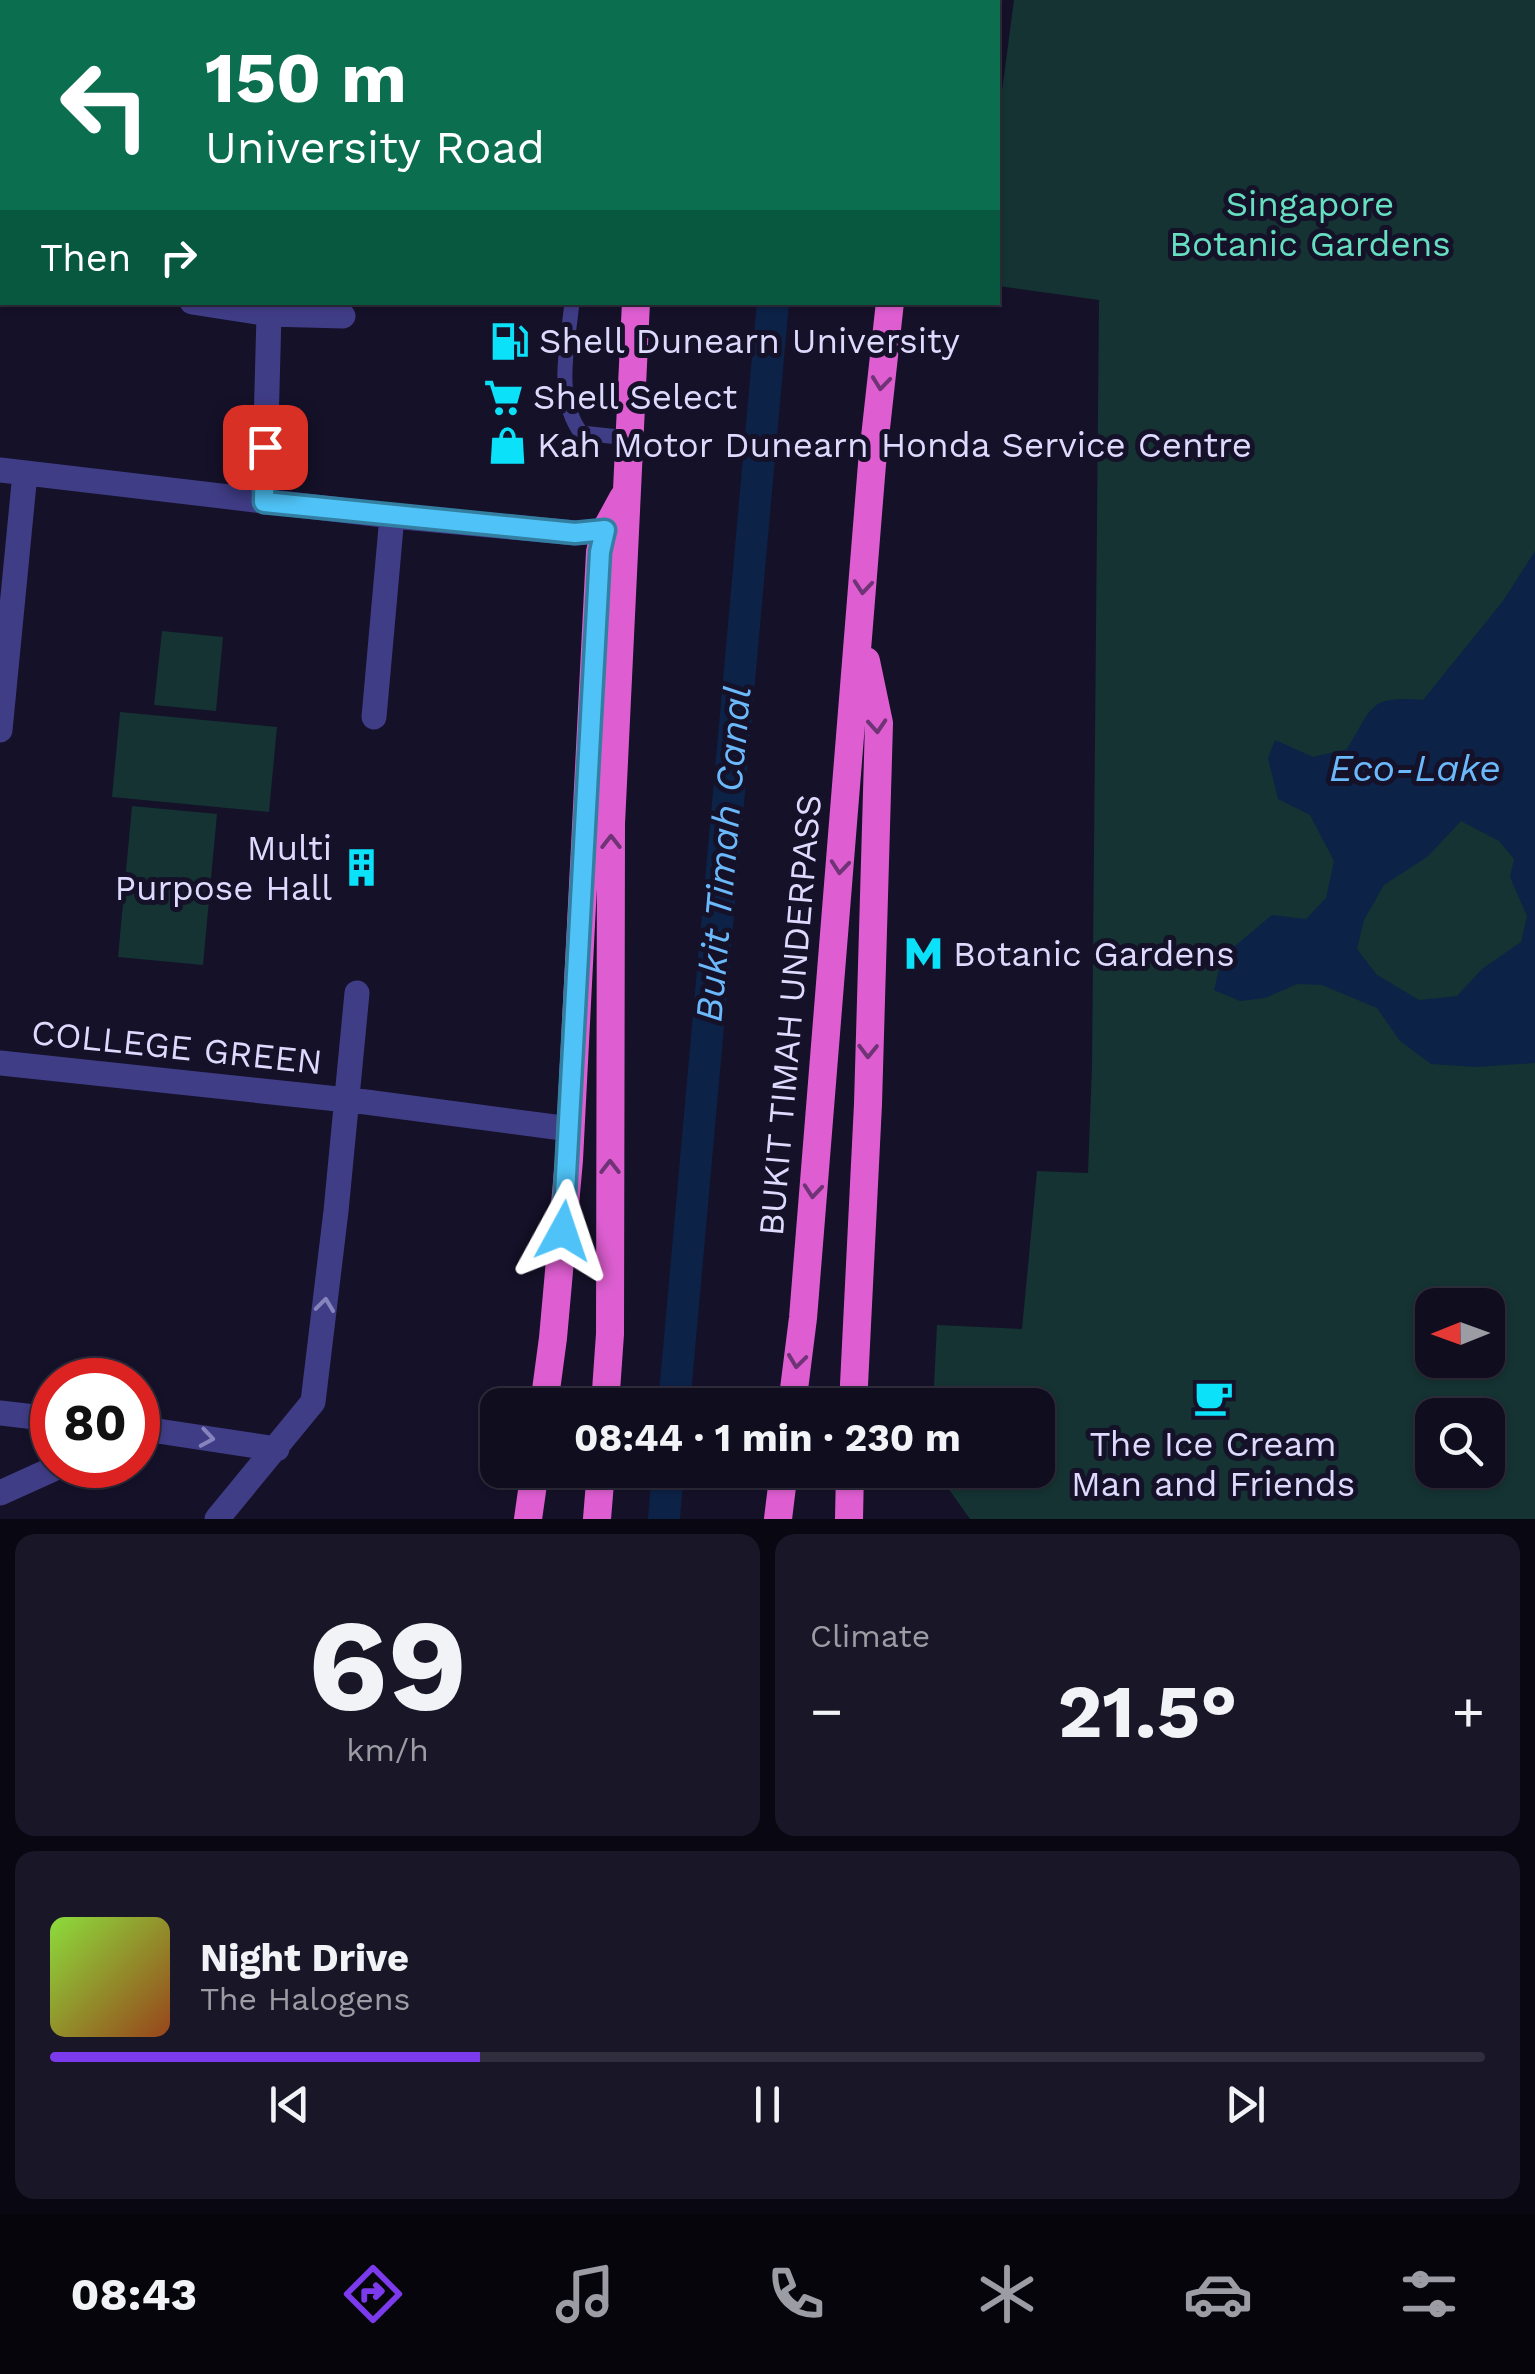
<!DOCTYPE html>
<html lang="en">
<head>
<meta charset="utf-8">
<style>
	body { margin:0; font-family:"Work Sans",sans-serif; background:#191628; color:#f1f3f6; height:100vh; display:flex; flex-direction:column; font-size:38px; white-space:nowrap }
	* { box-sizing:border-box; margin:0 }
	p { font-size:32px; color:#9c9ca4 }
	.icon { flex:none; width:55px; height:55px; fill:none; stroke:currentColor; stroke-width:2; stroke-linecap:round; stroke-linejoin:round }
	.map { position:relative; height:1519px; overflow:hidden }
	.panel { display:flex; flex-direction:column; gap:15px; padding:15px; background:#090711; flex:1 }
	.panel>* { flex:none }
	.banner { position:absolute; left:0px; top:0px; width:1000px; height:305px; box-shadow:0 2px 8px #0004,0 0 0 2px #302d3d; background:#0b6e4f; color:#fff; overflow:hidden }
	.needle { width:65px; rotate:269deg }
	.controls { position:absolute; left:1415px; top:1288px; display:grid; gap:20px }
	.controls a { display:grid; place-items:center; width:90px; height:90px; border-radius:20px; background:#100d1f; box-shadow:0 2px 8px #0004,0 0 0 2px #302d3d; font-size:50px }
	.speed { position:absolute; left:30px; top:1358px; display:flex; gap:20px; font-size:50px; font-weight:700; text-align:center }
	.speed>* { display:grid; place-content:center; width:130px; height:130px; border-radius:50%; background:#100d1f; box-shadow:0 2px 8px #0004,0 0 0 2px #302d3d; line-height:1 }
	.speed .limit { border:15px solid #d22; background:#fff; color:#111 }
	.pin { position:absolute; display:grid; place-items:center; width:85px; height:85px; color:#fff; margin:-42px; border-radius:20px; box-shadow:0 5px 15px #0006 }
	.me { position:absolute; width:110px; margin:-55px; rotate:5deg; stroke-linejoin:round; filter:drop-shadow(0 0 8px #0008) }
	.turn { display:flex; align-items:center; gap:35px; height:210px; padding:0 40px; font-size:45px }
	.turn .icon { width:130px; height:130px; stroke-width:2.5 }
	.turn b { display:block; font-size:70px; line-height:85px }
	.then { display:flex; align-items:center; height:95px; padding:0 40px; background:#0003; gap:20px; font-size:38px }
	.big { font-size:75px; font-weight:700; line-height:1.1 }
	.panel .widget { flex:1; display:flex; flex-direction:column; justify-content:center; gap:15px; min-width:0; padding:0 35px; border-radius:20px; background:#191628 }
	.panel .dial { align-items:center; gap:0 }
	.dial b { font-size:130px; line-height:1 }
	.song { display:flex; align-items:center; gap:30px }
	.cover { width:120px; height:120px; border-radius:15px; background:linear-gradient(135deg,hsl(90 70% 55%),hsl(20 70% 35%)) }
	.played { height:10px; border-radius:5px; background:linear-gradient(90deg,#7c3aed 30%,#302d3d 30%) }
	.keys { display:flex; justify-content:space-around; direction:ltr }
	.heat { display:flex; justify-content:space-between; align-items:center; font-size:55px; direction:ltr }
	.panel .tiles { flex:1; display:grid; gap:15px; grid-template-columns:1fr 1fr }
	.widget:last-child { grid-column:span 2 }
	.trip { position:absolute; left:480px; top:1388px; width:575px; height:100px; border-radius:20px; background:#100d1f; box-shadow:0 2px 8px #0004,0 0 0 2px #302d3d; font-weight:700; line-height:100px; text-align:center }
	.menu { display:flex; height:160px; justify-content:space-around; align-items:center; background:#06050c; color:#9c9ca4 }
	.menu .icon { width:70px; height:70px }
	.menu .selected { color:#7c3aed }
	.menu b { font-size:45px; color:#f1f3f6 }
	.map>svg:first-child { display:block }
	.green { fill:#143332; fill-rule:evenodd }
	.water { fill:#0c2247; fill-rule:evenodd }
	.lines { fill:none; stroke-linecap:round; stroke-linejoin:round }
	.canal { stroke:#0c2247; stroke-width:32 }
	.service { stroke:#403d87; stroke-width:15 }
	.minor { stroke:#403d87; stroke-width:25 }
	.trunk { stroke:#de5ed1; stroke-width:28 }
	.oneway { stroke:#6f3475 }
	.oneway2 { stroke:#8784bd }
	.route-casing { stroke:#337fa1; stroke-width:25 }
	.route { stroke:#4fc3f7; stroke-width:18 }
	.labels { text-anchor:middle; stroke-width:10; stroke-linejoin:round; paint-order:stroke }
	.park-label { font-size:35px; fill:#66dec0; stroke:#151129 }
	.poi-label { font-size:35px; fill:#dedafe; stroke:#151129; text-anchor:start }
	.street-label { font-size:35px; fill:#dedafe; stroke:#151129 }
	.water-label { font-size:38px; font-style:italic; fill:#6bb9fb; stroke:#151129 }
</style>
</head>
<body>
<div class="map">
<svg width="1535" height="1519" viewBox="0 0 1535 1519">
	<rect width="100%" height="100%" fill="#151129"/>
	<path class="green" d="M1014 0H1535V1519H970L935 1470H1038V1405H933L937 1325 1022 1329 1037 1171 1088 1173 1092 1066 1099 300 998 286V121ZM1432 1305H1488V1360H1432ZM1432 1415H1488V1470H1432Z
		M162 631 223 637 216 711 154 705Z
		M120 712 277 727 269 812 112 797Z
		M132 806 217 814 203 965 118 957Z"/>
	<path class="water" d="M1535 551V1063L1476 1067 1431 1064 1400 1041 1377 1008 1322 985 1297 984 1265 998 1240 1001 1214 990 1222 957 1272 915 1306 919 1326 898 1334 861 1310 815 1278 799 1268 758 1275 740 1313 757 1347 749C1373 707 1368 695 1423 700L1503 601ZM1461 821 1499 841 1514 859 1510 877 1527 916 1521 942 1482 969 1457 996 1419 1000 1377 975 1357 949 1364 920 1384 885 1427 857Z"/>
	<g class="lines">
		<path class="canal" d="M800 2V0
			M674 1405 773 302
			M664 1519 668 1470"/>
		<path class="service" d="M572 302C568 345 554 396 581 433L629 438"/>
		<path class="minor" d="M0 274 2 275
			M192 302 269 314 343 316
			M0 470 392 516 575 533 605 531
			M264 502 269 314
			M374 717 392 516
			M0 730 25 473
			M0 1063 366 1102 570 1129
			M0 1413 52 1419
			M138 1428 277 1449
			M0 1493 62 1465
			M217 1519 313 1402 336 1211 357 993"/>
		<path class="trunk" d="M661 2V0
			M921 2V0
			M544 1405 553 1338 569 1160 600 552 605 531 623 498
			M605 1405 610 1334 611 824 636 302
			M792 1405 803 1318 872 464 890 302
			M853 1405 868 1104 879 723 866 661
			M528 1519 535 1470
			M597 1519 601 1470
			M778 1519 784 1470
			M849 1519 850 1470"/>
	</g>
	<defs><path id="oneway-chevron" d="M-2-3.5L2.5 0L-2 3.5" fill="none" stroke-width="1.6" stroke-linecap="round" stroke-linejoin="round" transform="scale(2.5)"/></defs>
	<g class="oneway">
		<use href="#oneway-chevron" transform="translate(881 383) rotate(96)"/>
		<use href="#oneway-chevron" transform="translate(863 587) rotate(95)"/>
		<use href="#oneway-chevron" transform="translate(877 726) rotate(86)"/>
		<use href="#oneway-chevron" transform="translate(611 842) rotate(-90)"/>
		<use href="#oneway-chevron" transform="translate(840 867) rotate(95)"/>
		<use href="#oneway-chevron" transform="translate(868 1051) rotate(91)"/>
		<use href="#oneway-chevron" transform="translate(610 1167) rotate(-90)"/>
		<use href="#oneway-chevron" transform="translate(813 1191) rotate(95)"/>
		<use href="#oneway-chevron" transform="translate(797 1361) rotate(97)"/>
	</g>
	<g class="oneway2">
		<use href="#oneway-chevron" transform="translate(325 1305) rotate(-83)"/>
		<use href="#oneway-chevron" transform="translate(207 1438) rotate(9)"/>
	</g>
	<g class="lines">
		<defs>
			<path id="route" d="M265 447 264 502 575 533 605 530 600 552 563 1231"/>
		</defs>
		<use href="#route" class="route-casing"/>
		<use href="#route" class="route"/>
	</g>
	<defs>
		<symbol id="fuel-bare" viewBox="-9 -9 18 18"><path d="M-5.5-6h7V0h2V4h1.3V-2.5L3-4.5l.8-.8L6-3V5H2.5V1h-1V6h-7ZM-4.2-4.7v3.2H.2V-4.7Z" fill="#0be2f9" stroke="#151129" stroke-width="2.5" paint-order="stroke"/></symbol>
		<symbol id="supermarket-bare" viewBox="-9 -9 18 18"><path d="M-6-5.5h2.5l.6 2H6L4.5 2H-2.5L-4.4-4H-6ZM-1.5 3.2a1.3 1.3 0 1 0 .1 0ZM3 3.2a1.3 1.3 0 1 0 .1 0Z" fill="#0be2f9" stroke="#151129" stroke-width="2.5" paint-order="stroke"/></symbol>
		<symbol id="shop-bare" viewBox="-9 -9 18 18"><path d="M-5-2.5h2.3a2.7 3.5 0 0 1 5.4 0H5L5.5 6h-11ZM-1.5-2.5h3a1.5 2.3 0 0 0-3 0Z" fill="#0be2f9" stroke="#151129" stroke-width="2.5" paint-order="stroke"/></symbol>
		<symbol id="building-bare" viewBox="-9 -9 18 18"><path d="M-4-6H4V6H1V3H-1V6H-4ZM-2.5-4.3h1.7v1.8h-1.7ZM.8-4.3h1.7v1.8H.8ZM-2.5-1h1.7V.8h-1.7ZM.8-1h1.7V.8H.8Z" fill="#0be2f9" stroke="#151129" stroke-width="2.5" paint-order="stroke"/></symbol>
		<symbol id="metro-bare" viewBox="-9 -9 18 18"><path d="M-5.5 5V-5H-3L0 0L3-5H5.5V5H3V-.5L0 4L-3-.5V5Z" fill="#0be2f9" stroke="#151129" stroke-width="2.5" paint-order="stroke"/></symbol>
		<symbol id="cafe-bare" viewBox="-9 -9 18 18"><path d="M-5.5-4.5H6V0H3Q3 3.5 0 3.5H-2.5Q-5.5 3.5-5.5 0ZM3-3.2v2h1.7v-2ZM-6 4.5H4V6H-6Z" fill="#0be2f9" stroke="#151129" stroke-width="2.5" paint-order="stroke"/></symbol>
	</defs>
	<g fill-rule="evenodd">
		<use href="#fuel-bare" x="482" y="314" width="55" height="55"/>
		<use href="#supermarket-bare" x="476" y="370" width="55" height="55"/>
		<use href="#shop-bare" x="480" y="418" width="55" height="55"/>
		<use href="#building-bare" x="334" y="840" width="55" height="55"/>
		<use href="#metro-bare" x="896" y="926" width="55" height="55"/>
		<use href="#cafe-bare" x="1186" y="1370" width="55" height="55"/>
	</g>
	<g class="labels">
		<g class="park-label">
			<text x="1310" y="216">Singapore<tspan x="1310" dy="40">Botanic Gardens</tspan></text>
		</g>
		<g class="poi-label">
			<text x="539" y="353">Shell Dunearn University</text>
			<text x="533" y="409">Shell Select</text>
			<text x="537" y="457">Kah Motor Dunearn Honda Service Centre</text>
			<text x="332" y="860" text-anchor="end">Multi<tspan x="332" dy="40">Purpose Hall</tspan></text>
			<text x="953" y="966">Botanic Gardens</text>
			<text x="1213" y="1456" text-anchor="middle">The Ice Cream<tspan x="1213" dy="40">Man and Friends</tspan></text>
		</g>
		<g class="street-label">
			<text transform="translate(790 1015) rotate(-85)" y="12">BUKIT TIMAH UNDERPASS</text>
			<text transform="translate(177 1047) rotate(6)" y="12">COLLEGE GREEN</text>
		</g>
		<g class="water-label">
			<text x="1415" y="781">Eco-Lake</text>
			<text transform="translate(723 854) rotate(-85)" y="13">Bukit Timah Canal</text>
		</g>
	</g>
</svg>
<div class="controls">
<a><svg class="needle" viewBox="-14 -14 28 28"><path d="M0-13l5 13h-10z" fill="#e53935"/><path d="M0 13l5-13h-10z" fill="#9c9ca4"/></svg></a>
<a><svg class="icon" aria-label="search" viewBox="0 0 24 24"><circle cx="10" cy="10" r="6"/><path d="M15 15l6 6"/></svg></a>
</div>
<div class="speed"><div class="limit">80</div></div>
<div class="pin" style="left:265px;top:447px;background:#d93025"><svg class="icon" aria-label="arrive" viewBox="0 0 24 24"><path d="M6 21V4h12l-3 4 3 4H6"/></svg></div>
<svg class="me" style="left:563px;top:1231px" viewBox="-20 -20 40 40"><path d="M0-17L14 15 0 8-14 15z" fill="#4fc3f7" stroke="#fff" stroke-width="4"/></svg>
<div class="trip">08:44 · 1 min · 230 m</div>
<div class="banner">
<div class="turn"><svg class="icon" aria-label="left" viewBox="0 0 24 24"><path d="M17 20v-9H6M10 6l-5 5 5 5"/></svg><div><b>150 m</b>University Road</div></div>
<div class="then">Then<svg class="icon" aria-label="right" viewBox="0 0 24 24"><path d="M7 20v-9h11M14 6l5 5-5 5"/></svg></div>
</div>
</div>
<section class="panel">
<div class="tiles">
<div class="widget dial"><b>69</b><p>km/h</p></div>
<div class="widget"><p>Climate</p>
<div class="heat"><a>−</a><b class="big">21.5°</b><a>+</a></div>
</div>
<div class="widget">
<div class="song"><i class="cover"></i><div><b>Night Drive</b><p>The Halogens</p></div></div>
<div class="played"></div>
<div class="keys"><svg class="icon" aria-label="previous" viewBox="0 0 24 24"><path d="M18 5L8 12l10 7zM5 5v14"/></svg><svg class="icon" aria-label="pause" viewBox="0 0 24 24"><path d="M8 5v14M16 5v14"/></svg><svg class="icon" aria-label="next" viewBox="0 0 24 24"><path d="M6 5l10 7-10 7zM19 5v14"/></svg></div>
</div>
</div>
</section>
<nav class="menu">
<b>08:43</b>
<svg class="icon selected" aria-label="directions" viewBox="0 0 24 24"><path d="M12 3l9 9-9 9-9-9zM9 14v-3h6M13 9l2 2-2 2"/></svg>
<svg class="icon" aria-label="music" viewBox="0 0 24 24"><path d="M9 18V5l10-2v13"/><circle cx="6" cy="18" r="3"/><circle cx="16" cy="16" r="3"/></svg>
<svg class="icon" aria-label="phone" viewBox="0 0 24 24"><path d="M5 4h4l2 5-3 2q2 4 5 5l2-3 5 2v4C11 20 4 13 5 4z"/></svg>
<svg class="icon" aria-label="climate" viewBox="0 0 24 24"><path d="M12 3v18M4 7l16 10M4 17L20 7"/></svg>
<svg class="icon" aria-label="car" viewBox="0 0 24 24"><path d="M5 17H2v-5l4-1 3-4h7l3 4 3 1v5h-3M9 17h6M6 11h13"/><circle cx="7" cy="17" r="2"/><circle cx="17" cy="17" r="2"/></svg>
<svg class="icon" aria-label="filters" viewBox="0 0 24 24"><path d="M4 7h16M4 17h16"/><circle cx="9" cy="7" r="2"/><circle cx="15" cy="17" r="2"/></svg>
</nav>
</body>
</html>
